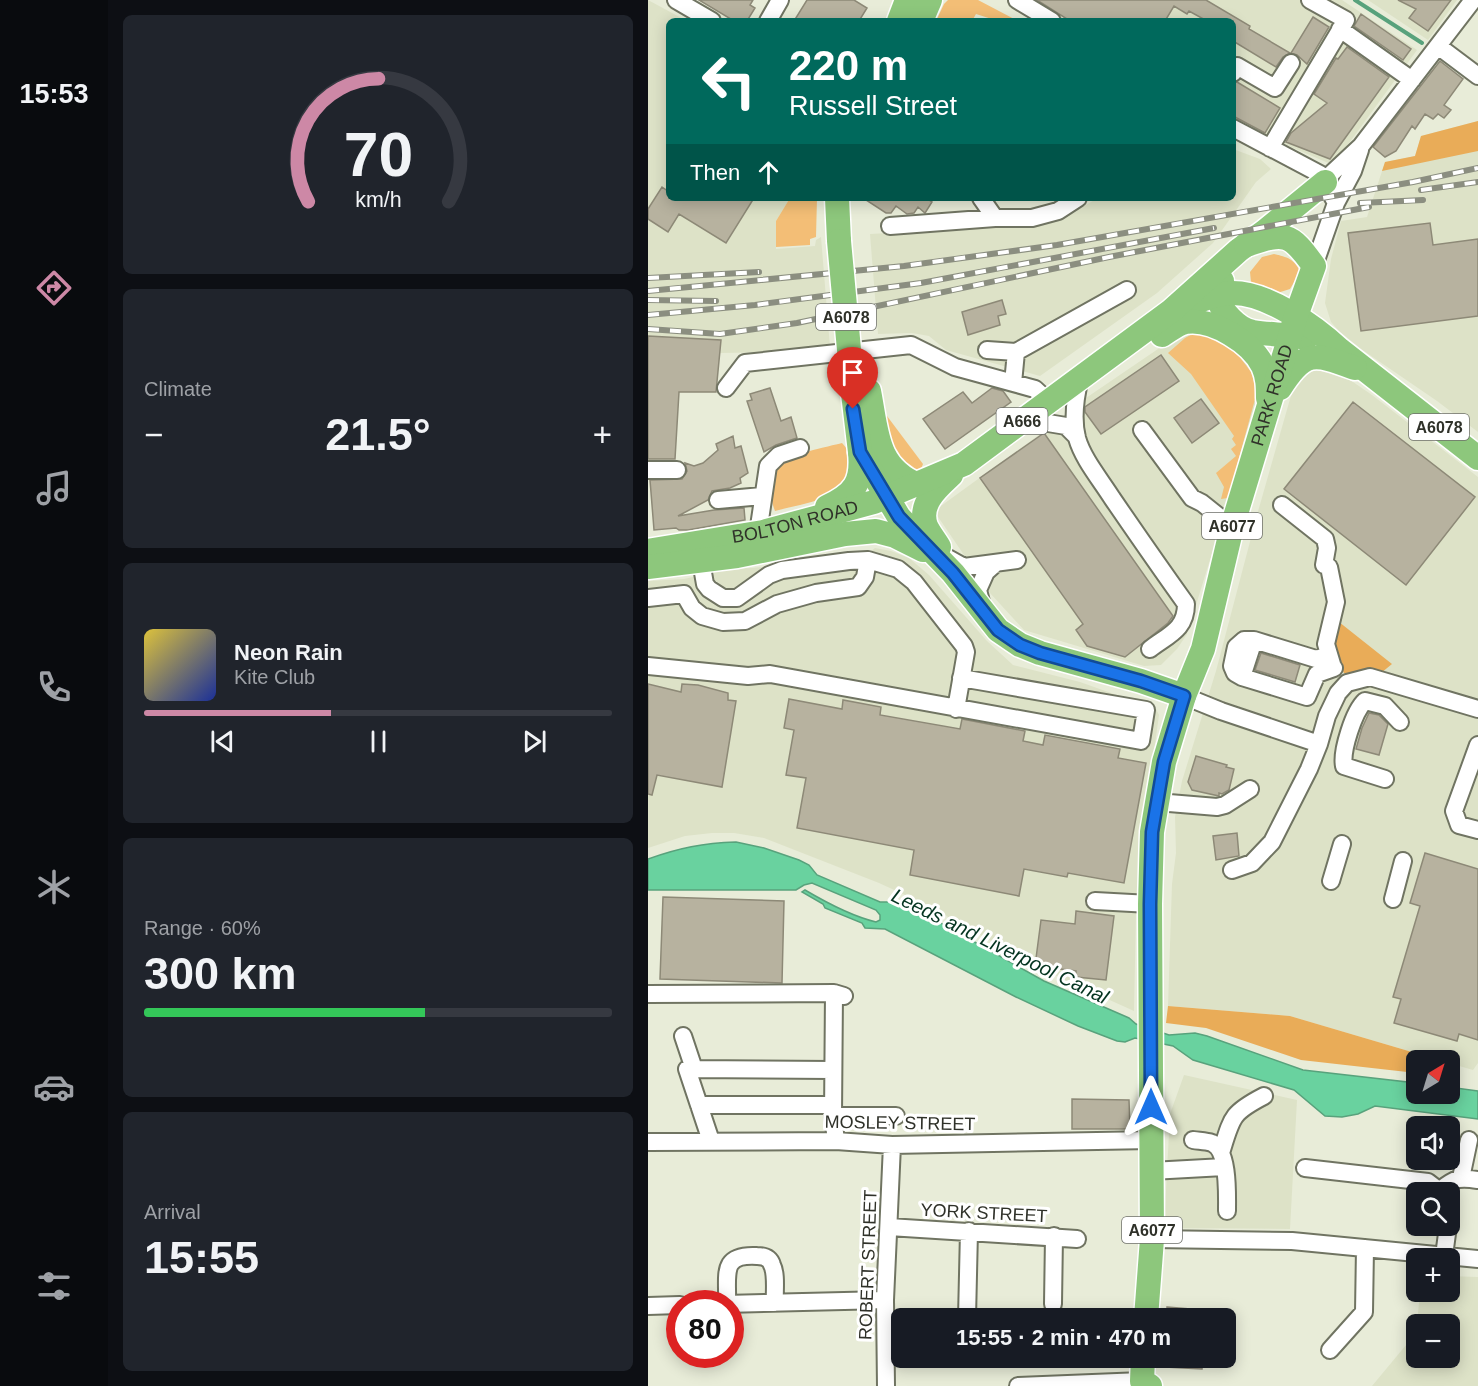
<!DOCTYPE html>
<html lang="en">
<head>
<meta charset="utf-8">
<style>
	body { margin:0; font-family:Arial,sans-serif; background:#20242c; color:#f1f3f6; height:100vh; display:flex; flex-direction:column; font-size:22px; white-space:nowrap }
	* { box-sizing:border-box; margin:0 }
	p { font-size:20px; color:#9ea1a6 }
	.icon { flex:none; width:33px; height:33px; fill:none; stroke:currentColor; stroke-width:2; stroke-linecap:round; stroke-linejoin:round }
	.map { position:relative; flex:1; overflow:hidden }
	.sheet { display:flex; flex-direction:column; gap:15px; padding:15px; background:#0d0f14; width:540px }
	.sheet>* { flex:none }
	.guide { position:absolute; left:18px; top:18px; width:570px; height:183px; border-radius:9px; box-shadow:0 3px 15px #0003; background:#00695c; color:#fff; overflow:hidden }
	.needle { width:39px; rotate:38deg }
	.controls { position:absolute; left:758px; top:1050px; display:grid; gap:12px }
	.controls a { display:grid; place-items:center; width:54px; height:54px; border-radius:9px; background:#171b24; box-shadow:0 3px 15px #0003; font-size:30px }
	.speed { position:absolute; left:18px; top:1290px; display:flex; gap:12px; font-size:30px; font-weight:700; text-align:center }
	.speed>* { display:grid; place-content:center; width:78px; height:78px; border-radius:50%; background:#171b24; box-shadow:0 3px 15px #0003; line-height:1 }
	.speed .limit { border:9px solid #d22; background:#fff; color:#111 }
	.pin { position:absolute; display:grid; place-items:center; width:51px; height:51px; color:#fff; margin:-62px -26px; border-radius:50% 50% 50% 0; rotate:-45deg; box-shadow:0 0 6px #0007 }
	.pin .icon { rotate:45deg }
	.me { position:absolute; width:66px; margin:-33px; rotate:0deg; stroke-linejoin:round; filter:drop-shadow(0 0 4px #0008) }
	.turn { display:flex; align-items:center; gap:21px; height:126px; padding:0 24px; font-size:27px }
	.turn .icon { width:78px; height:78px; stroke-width:2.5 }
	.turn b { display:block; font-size:42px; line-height:51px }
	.then { display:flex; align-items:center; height:57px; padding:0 24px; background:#0003; gap:12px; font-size:22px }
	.big { font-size:45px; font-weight:600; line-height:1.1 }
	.sheet .widget { flex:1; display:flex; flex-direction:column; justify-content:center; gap:9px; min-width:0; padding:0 21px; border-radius:9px; background:#20242c }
	.sheet .dial { align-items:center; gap:0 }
	.dial svg { height:156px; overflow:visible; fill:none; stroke:#363941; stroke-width:7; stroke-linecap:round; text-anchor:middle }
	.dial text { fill:#f1f3f6; stroke:none }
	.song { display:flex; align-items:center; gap:18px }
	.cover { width:72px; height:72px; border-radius:9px; background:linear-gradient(135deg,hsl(50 70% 55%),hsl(230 70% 35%)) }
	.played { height:6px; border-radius:3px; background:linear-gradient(90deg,#cd88a6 40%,#363941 40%) }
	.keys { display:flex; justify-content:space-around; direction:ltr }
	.heat { display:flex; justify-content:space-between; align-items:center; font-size:33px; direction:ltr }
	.charge { height:9px; border-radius:4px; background:linear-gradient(90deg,#34c759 60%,#363941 0) }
	.trip { position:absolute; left:243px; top:1308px; width:345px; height:60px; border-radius:9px; background:#171b24; box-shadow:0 3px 15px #0003; font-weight:600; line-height:60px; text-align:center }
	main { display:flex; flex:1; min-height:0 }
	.menu { display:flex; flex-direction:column; width:108px; justify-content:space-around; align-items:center; background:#090b0e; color:#9ea1a6 }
	.menu .icon { width:42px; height:42px }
	.menu .current { color:#cd88a6 }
	.menu b { font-size:27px; color:#f1f3f6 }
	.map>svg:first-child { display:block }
	.built { fill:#dde2c7 }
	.green { fill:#f3be76 }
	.forest { fill:#e9ac58 }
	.water { fill:#69d29f; stroke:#58a27c; stroke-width:1.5 }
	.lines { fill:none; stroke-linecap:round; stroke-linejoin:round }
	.stream { stroke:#58a27c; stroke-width:4 }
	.building { fill:#b7b29f; stroke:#8d8977; stroke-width:1.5 }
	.minor-casing { stroke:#707462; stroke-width:20 }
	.highway-casing { stroke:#fff; stroke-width:27 }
	.minor { stroke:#fff; stroke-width:16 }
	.highway { stroke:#8dc77c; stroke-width:24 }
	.rail-casing { stroke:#8b8e80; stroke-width:6 }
	.rail { stroke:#fff; stroke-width:4; stroke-dasharray:11; stroke-linecap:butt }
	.highway-bridge-casing { stroke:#fff; stroke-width:27; stroke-linecap:butt }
	.highway-bridge { stroke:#8dc77c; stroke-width:24 }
	.route-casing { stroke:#114b97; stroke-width:15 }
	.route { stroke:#1a73e8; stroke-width:10 }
	.labels { text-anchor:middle; stroke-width:6; stroke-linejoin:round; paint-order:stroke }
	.shield { fill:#fff; stroke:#6d6f69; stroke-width:1.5 }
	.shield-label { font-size:16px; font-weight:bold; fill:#2f3129 }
	.street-label { font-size:18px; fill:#2f3129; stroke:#fff }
	.water-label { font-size:20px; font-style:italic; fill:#043420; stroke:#fff }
</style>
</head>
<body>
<main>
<nav class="menu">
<b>15:53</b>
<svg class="icon current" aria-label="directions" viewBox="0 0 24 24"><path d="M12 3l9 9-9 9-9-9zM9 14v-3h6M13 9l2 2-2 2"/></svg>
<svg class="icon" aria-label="music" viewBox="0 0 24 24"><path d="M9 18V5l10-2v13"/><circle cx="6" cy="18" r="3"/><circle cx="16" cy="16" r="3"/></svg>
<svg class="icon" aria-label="phone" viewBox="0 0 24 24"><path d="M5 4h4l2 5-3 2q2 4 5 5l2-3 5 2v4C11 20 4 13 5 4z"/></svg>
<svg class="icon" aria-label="climate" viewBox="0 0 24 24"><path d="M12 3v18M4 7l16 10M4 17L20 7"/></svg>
<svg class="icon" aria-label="car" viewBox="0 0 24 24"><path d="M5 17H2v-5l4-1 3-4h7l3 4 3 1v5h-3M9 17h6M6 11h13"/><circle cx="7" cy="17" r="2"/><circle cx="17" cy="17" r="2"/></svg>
<svg class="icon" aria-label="filters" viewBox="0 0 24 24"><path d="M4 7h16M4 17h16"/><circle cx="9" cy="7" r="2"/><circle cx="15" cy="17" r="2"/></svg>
</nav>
<section class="sheet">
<div class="widget dial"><svg viewBox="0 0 100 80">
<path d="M14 69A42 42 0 1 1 86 69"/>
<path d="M14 69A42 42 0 0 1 50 6" stroke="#cd88a6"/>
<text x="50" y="56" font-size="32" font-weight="700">70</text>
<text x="50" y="72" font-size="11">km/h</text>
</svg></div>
<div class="widget"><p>Climate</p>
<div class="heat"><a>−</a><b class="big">21.5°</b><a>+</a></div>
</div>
<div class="widget">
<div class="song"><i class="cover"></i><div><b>Neon Rain</b><p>Kite Club</p></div></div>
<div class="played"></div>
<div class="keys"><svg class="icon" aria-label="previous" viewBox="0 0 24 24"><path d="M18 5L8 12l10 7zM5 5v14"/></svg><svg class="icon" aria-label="pause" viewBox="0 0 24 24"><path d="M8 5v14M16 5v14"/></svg><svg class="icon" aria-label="next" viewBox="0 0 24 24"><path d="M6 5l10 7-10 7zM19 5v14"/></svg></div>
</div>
<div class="widget"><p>Range · 60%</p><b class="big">300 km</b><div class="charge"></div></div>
<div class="widget"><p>Arrival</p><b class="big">15:55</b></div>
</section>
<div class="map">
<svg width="830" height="1386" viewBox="0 0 830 1386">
	<rect width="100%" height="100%" fill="#e8ecd8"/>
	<path class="built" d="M0 0 39 21H21V198H142L128 221V249L167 246 168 240 173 237 182 347 136 352 72 353 73 340 0 336Z
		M385 0H694L769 50 685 165 615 135 585 118V21H421Z
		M720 0H809L780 40Z
		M830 121V432L789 401 713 349 691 331 683 322 677 303 683 259 693 221 719 217 737 162 767 156 773 136Z
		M585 149 612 159 623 169 608 182 565 243 509 293 392 376 298 350 281 336 264 333 230 334 222 234 395 225 424 213 450 198H585Z
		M547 327 584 343 603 367 611 385 610 396 605 421 539 634 529 649 513 665 496 666 376 630 342 593 286 511 395 432 435 400 510 349 532 332Z
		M671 367 689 371 724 395 830 477V1063L825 1070 801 1063V1060H791L642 1016 520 1006 524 884 528 853 527 817 534 781 568 671 609 515 644 392 649 381 657 373Z
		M227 548 243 551 261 558 281 575 339 641 365 665 432 682 508 709 511 715 494 839 488 912 486 1011 393 969 279 905 231 883 116 838 86 833H64L37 836 0 848V581L36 579 80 569 104 568 218 555Z
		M536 1075 649 1100 642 1229 516 1228 522 1114Z
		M801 1276 830 1277V1386H724L768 1333V1358H801V1324H769L772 1292H801Z"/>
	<path class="green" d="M300 0H330L370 21H350L328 14 324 21H288L296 4Z
		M142 198H169L168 237 162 239V245L128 247V221Z
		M626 254C639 257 647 259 652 272L642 289 626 294 607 289 603 282 602 272 614 257Z
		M548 332 561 334 588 352 603 372 609 392 580 498 573 499 576 487 568 473 588 456 583 449 588 445 584 439 586 436 543 374 520 353 537 338Z
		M239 416 275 464 273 469 267 472 245 460 237 419Z
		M194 443C202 451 203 458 201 469 198 500 152 504 127 511 122 498 117 472 130 462 137 456 182 446 194 443Z"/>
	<path class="forest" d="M830 121V151L734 171 737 162 767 156 773 136Z
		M686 618 744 664 733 673 712 671 700 674 696 673 681 645Z
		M520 1006 642 1016 791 1060H768V1073L653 1060 558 1028 518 1023Z"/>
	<path class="water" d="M88 842 116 848 151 860 161 865 169 875 232 902H244L260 907 282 917 396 981 481 1018 488 1024 521 1035 547 1033 559 1036 655 1070 768 1083V1094H801V1087L830 1091V1119L727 1106 710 1114 694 1117 677 1116 646 1090 545 1060 525 1046 487 1038 477 1042 469 1041 430 1026 368 997 237 929 217 928 214 923 177 908 175 904 154 892 157 890C179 903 203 916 228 922L232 920V915L228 910 164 883 156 885 148 890H0V859C31 848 55 843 88 842Z"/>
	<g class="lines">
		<path class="stream" d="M707 0 774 43"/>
	</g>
	<path class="building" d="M51 0H105L102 5 107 8 99 21H86Z
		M159 0H206L219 8 211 21H146Z
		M389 0H558L602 26 601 29 642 53 635 57 628 67 585 41V21H559L541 11 539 14 526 6 517 21H422Z
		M750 0H803L780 31 761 18 768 9Z
		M713 14 763 49 755 60 706 26Z
		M665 17 681 27 659 64 649 55 643 53Z
		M699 47 741 77 682 159 638 142 643 133 679 103 666 94 688 58 690 59Z
		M792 61 815 79 796 105 803 110 796 118 790 114 785 119 777 114 767 129 764 126 748 151 737 157 725 147Z
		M589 82 632 108 617 133 585 116V83Z
		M14 187 21 192V198H106L78 243 31 214 20 232 0 219V209Z
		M215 198H278L284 202 277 213 270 207 266 213 259 214 248 206 243 213H238Z
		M782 223 785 245 830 239V316L713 331 700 233Z
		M354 300 358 314 350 316 352 325 320 335 314 312Z
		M0 336 73 340 68 392H31L27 459H0Z
		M513 355 531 381 453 434 437 412V407Z
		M122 388 133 421 143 417 149 438 128 445 116 452 99 401 104 400 102 394Z
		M344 388 355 391 363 402 297 449 275 419 315 392 324 403Z
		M553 399 571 423 544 443 526 418Z
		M705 402 827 497 758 585 636 489Z
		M396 433 525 616 520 623 477 657 439 646 428 630 435 624 332 478Z
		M85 436 87 448 93 446 100 473 92 478 93 483 82 488 64 491 60 500 30 516 66 510 96 508 97 520 40 530H31L28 528 6 530 2 480 34 479 39 471 37 463 46 466 55 463 70 450 68 444Z
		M613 653 652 665 647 682 607 670Z
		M0 684 33 692 34 684 50 685 80 693V700L88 701 74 787 9 775 4 795 0 794Z
		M141 699 194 709 195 700 233 707 232 715 312 729 314 719 377 731 375 741 395 745 397 735 472 749 470 758 498 763 476 883 420 873 419 877 376 869 371 896 262 875 266 850 149 828 158 778 138 775 146 730 136 728Z
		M721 713 731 715 740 724 731 755 708 749 714 728Z
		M548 756 579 765 578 767 586 769 581 790 574 794 571 793V796L544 790 540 782Z
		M589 833 591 856 568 860 565 836Z
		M777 853 830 869V1040L811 1034 809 1041 746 1023 753 999 745 997 772 906 762 903Z
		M15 897 136 901 134 983 12 979Z
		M428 911 466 916 458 980 428 977V971L387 966 393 920 427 924Z
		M424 1099 481 1100 482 1129H424Z
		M519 1307 566 1311V1318H519Z
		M517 1358H555L554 1369 517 1367Z"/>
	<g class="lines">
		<defs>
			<path id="minor" d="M28 0 64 21
				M369 0 404 21
				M120 21 132 0
				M692 29 764 80
				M790 46 830 76
				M585 73 589 66 627 88 643 63
				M585 128 672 174 688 203
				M622 148 698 20 662 0
				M677 182 684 173 713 146 825 0
				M333 198 347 218
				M242 226 347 218H384L410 211 430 198
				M666 266 688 203 705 171 712 150
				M339 350 368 352
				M432 378C427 398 424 418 429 438 435 459 452 479 464 498 488 533 513 569 538 604 538 630 520 635 502 649
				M365 383 368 352 479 290
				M78 388 97 363 263 345 307 367 387 389 400 401
				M376 419 418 426 429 437
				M494 430 544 498 554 503 584 527
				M0 470H29
				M70 500 114 496
				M634 505 677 539 679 548 676 565
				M110 533 120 466 131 455 152 448
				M51 550 57 584 61 589 75 598H89L121 575 134 570 201 561 220 560 250 569 266 582 316 646 318 652 308 709
				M298 557 316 567 369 560
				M681 567 688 602 678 644 684 664
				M0 598 36 594 44 608 54 616 75 622 97 621 129 604 168 593 210 587 217 577 220 560
				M334 606 330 590 338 572 348 563
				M680 655 668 659 606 640H596L588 647 584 666 587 673 594 677 659 697 669 674 686 668
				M0 666 100 676 122 674 493 741 498 710 313 678
				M594 677 606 640
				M536 696 573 711 671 744
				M830 745 806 811 811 825 830 830
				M737 779 696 766C693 751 706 711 717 701L737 706 752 722
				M509 802 569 807 577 805 602 789
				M584 870 604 863 624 842 661 769 671 744 679 716 690 693 699 683 722 677 830 709
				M683 881 694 844
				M745 899 755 861
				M447 901 502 904
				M186 993 185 1116 188 1141
				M0 994 186 993 196 996
				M35 1036 46 1069
				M51 1105H185
				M185 1116H248
				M545 1140C551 1141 558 1141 564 1143 581 1150 579 1195 579 1211
				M63 1141 39 1069 185 1070
				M0 1142 188 1141 244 1145 503 1140
				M573 1153C584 1117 583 1113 616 1096
				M657 1168 780 1182 793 1192
				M503 1171 576 1167
				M813 1178 821 1140
				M792 1190C807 1178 811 1177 830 1180
				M241 1227 429 1239
				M504 1239 644 1241 830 1259
				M796 1256 800 1226
				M79 1303C80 1274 72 1254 109 1256 116 1256 122 1258 124 1265 129 1275 126 1292 127 1303
				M77 1304 237 1300
				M405 1304 406 1236
				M0 1306 32 1305
				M319 1318 321 1231
				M682 1350 716 1312 717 1248
				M238 1386 237 1300 244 1145
				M370 1386 494 1381 493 1386"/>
			<g id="highway">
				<path d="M251 21 259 0"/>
				<path d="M273 21 282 0"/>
				<path d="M189 198 191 241"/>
				<path d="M574 281C573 285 570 291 570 295 571 311 591 330 605 332 623 335 641 334 658 338"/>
				<path d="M533 307C549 302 566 294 582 293 618 291 667 327 692 350L830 458"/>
				<path d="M514 335C521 331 530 323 538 322 565 318 604 343 615 366 620 377 620 387 620 398"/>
				<path d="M632 388C657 349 666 353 707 368"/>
				<path d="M221 391C229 431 227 467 270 485"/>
				<path d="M205 393 212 452 251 517 305 573 350 630 372 645 392 653 493 681 536 696"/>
				<path d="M179 507C207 494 215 482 212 452"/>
				<path d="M291 547C287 540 281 533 278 526 270 504 289 488 303 475"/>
				<path id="s1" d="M0 551 115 532 226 502 316 464 523 311 591 250 616 232 677 182"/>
				<path d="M0 567 89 556 197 534 228 531 247 536 275 550"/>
				<path id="s2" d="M498 1318 504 1239 502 904 504 832 516 762 536 696 555 649 584 527 648 316 666 266C642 232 637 232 598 245"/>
				<path d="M495 1358 494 1381 502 1386"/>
			</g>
		</defs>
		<use href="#minor" class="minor-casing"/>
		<use href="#highway" class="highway-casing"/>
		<use href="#minor" class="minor"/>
		<use href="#highway" class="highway"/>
		<defs>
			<path id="rail" d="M773 190 830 182
				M712 203 775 200
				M0 278 111 272
				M0 291 256 266 409 245 765 182 830 168
				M0 300 68 301
				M0 315 107 305 273 283 566 228
				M0 329 72 334 149 323 461 257 721 207"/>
		</defs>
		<use href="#rail" class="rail-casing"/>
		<use href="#rail" class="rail"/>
		<defs>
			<path id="highway-bridge" d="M191 241 205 393"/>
		</defs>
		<use href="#highway-bridge" class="highway-bridge-casing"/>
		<use href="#highway-bridge" class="highway-bridge"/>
	</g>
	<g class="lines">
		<defs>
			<path id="route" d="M205 409 212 452 251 517 305 573 350 630 372 645 392 653 493 681 536 696 516 762 504 832 502 904 503 1107"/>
		</defs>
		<use href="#route" class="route-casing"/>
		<use href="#route" class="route"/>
	</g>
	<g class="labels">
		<g class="shield">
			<rect x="168" y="304" width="60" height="26" rx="4.5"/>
			<rect x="348.5" y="408" width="51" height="26" rx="4.5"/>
			<rect x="761" y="414" width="60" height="26" rx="4.5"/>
			<rect x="554" y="513" width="60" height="26" rx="4.5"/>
			<rect x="474" y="1217" width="60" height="26" rx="4.5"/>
		</g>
		<g class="shield-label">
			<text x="198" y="323">A6078</text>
			<text x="374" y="427">A666</text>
			<text x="791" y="433">A6078</text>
			<text x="584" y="532">A6077</text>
			<text x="504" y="1236">A6077</text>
		</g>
		<g class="street-label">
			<text dy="6" stroke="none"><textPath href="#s2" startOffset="940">PARK ROAD</textPath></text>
			<text dy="6" stroke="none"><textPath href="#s1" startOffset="150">BOLTON ROAD</textPath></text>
			<text transform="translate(252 1123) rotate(1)" y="6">MOSLEY STREET</text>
			<text transform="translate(336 1213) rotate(3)" y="6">YORK STREET</text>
			<text transform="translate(220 1265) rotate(-88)" y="6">ROBERT STREET</text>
		</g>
		<g class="water-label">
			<text transform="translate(352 946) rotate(26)" y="7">Leeds and Liverpool Canal</text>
		</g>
	</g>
</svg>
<div class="controls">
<a><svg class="needle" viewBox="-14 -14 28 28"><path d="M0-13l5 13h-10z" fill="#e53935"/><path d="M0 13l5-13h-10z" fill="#9ea1a6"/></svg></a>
<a><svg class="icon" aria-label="sound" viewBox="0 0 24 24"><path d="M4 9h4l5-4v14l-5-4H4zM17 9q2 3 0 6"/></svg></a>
<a><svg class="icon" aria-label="search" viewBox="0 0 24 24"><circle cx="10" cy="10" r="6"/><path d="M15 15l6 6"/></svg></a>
<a>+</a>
<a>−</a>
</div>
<div class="speed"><div class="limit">80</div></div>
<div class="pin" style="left:205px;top:409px;background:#d93025"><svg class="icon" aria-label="arrive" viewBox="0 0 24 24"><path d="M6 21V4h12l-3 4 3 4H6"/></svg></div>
<svg class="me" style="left:503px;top:1107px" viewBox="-20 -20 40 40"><path d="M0-17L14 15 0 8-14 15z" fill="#1a73e8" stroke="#fff" stroke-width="4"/></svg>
<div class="trip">15:55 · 2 min · 470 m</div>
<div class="guide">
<div class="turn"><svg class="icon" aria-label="left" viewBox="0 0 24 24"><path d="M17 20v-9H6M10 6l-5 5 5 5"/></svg><div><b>220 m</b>Russell Street</div></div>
<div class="then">Then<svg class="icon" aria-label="ahead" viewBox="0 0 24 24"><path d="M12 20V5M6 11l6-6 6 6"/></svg></div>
</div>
</div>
</main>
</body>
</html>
